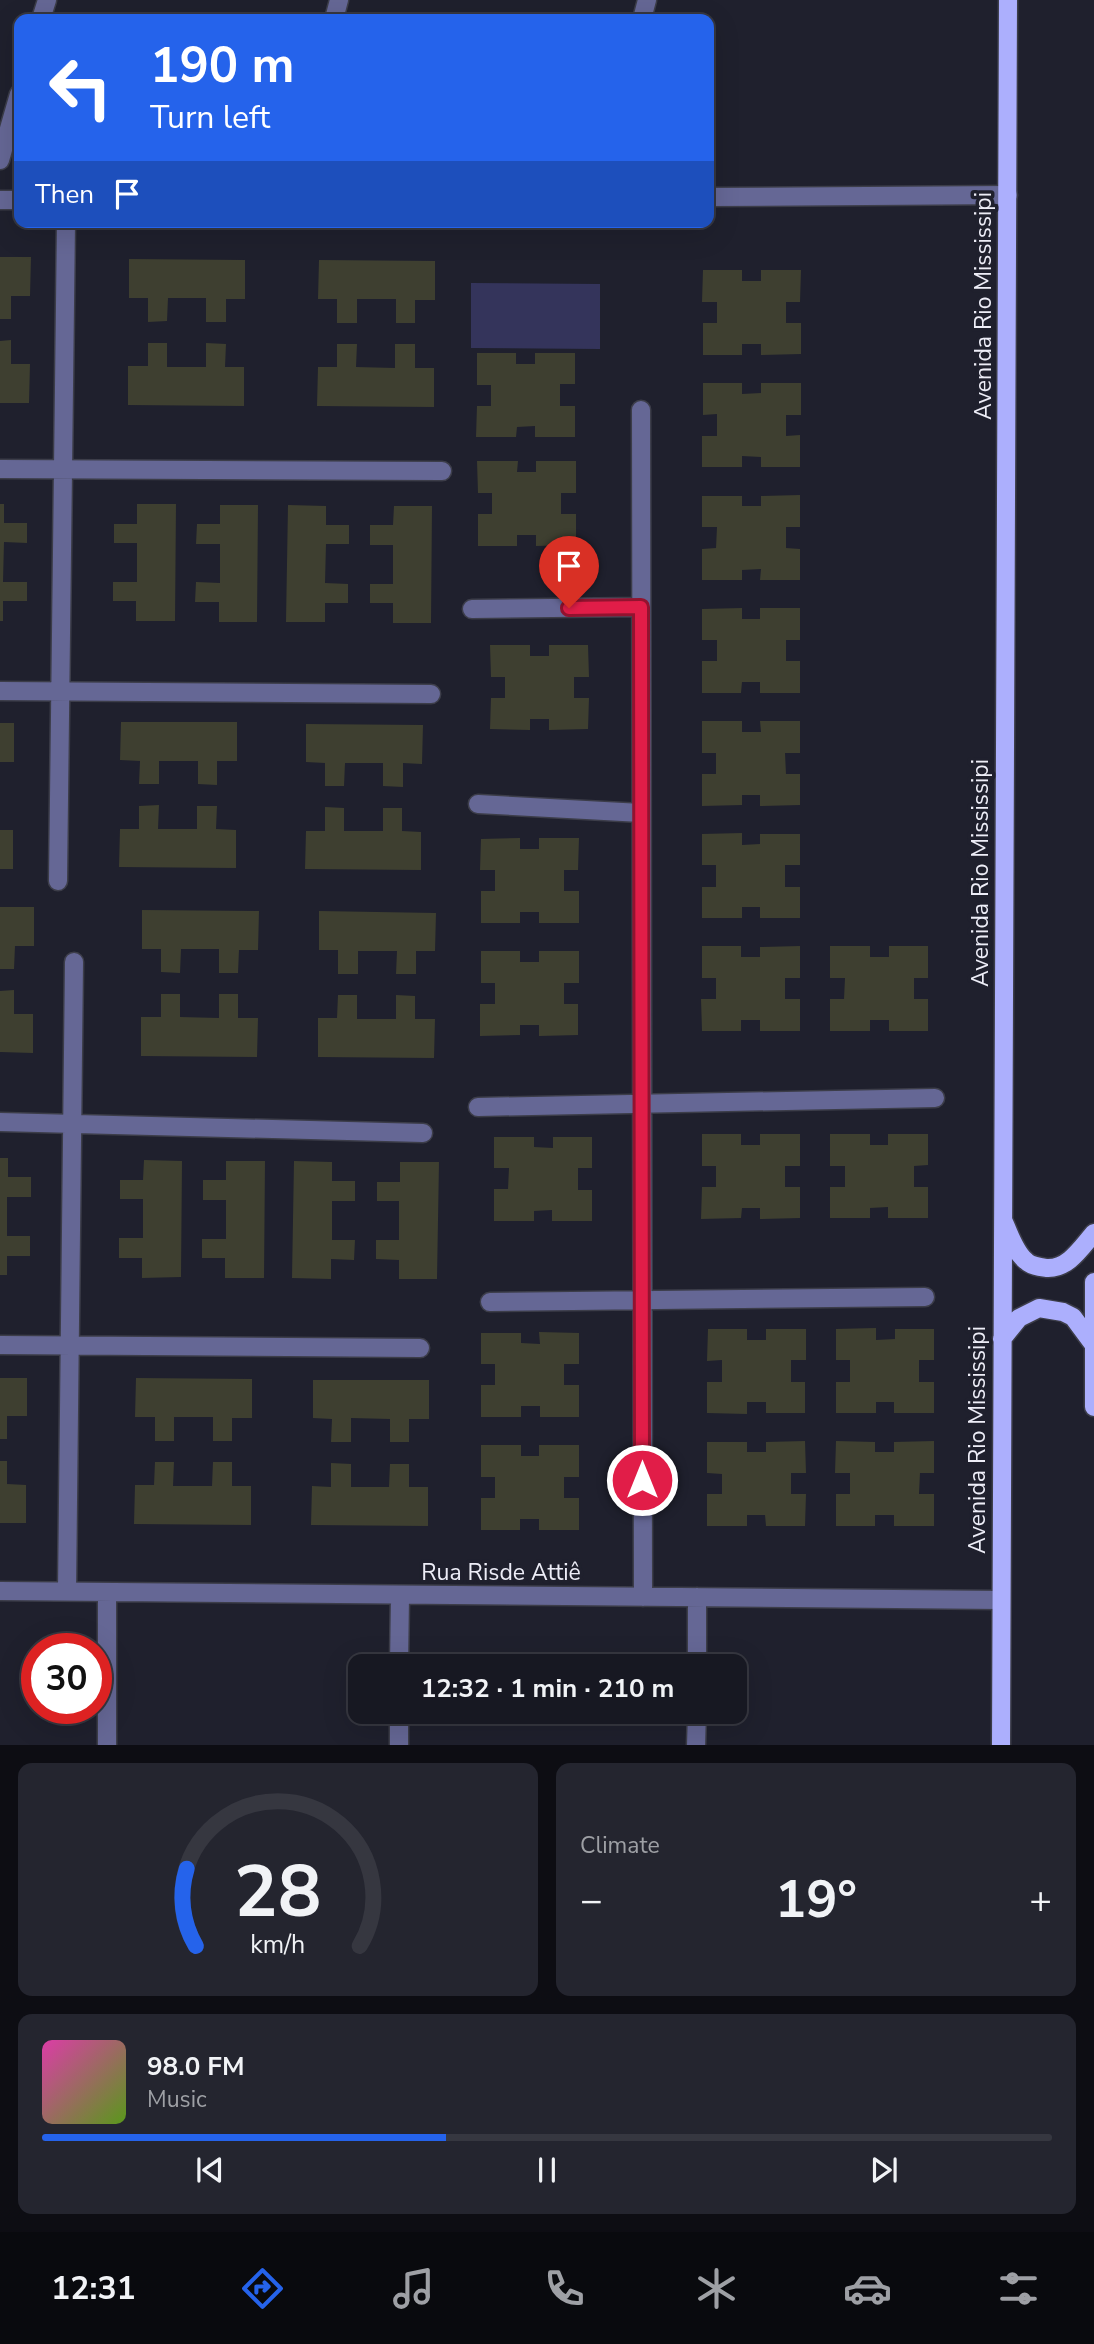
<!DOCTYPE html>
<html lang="en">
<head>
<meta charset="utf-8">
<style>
	body { margin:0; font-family:"Nunito Sans",sans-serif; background:#24252f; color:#f1f3f6; height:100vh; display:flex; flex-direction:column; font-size:26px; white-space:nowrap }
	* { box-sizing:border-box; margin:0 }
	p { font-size:23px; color:#9ea0a5 }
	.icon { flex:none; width:38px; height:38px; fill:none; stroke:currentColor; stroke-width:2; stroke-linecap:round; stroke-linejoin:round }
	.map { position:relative; height:1745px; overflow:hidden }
	.sheet { display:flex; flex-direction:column; gap:18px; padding:18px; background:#0d0d13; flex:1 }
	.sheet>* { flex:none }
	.guide { position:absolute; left:14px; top:14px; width:700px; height:214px; border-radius:14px; box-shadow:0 7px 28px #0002,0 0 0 2px #363740; background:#2563eb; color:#fff; overflow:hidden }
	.speed { position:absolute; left:21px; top:1633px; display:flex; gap:14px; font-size:35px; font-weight:700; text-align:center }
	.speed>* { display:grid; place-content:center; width:91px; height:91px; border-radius:50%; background:#171822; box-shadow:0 7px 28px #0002,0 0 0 2px #363740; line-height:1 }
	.speed .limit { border:10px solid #d22; background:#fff; color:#111 }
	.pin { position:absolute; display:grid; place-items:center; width:60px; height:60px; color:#fff; margin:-72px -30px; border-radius:50% 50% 50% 0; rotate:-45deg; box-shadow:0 0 7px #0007 }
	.pin .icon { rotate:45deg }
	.me { position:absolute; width:77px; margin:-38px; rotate:0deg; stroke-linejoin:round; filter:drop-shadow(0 0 5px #0008) }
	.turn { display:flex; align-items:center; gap:24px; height:147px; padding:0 21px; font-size:32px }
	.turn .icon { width:91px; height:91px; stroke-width:2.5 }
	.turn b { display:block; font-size:49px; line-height:60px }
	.then { display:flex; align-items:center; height:66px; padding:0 21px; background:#0003; gap:14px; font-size:26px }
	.big { font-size:52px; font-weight:700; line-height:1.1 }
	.sheet .tile { flex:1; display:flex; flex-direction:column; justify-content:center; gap:10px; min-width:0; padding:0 24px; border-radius:14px; background:#24252f }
	.sheet .dial { align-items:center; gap:0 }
	.dial svg { height:182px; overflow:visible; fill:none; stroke:#363740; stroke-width:7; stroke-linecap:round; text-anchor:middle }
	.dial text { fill:#f1f3f6; stroke:none }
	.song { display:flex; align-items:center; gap:21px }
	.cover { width:84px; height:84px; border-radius:10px; background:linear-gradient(135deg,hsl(320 70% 55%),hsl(90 70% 35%)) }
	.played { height:7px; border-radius:4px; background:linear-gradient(90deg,#2563eb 40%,#363740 40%) }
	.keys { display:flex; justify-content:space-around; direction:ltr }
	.heat { display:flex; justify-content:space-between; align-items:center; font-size:38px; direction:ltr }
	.sheet .tiles { flex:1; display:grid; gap:18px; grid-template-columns:1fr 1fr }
	.tile:last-child { grid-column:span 2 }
	.trip { position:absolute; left:348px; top:1654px; width:399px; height:70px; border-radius:14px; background:#171822; box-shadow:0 7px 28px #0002,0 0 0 2px #363740; font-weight:700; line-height:70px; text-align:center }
	.tabs { display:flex; height:112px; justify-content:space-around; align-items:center; background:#090a0e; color:#9ea0a5 }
	.tabs .icon { width:49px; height:49px }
	.tabs .on { color:#2563eb }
	.tabs b { font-size:32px; color:#f1f3f6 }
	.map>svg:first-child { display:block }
	.green { fill:#34345b }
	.building { fill:#3e3f30 }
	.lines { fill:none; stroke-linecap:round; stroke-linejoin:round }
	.minor-casing { stroke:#3c3d49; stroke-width:21 }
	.major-casing { stroke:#3c3d49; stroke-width:21 }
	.minor { stroke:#656795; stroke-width:18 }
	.major { stroke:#acaffd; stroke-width:18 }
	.route-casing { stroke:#92132f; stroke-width:18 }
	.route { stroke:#e11d48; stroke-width:12 }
	.labels { text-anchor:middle; stroke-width:7; stroke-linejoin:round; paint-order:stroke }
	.street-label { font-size:23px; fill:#ededf7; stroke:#1f202d }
</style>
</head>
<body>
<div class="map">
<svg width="1094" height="1746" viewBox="0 0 1094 1746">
	<rect width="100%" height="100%" fill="#1f202d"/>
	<path class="green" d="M471 283 600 284V349L471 348Z"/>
	<path class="building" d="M0 257H31L30 296H11V319H0Z
		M129 259 245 260V299H226V322H206V298H168L167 321 148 322V298H129Z
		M319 260 435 261V300H415V323H396V299H357V323H337V299H318Z
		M703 270H742V281H761V270H801L800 302H786V323H801V354L761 355V344H742V355H703V323H717V302H702Z
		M11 340V364H30L29 403H0V341Z
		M148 343H167V367H206V343L226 344 225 367H244V406L128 405V366H148Z
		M337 344H357L356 367 395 368V344H415V368H434V407L317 406 318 367H337Z
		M477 353H516V364H535V353H575V384H560V406H575V437H535V426L517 427 516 437H476L477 406H491V385H477Z
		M703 383H742V394L761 393V383H801V415H786V436L800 435V467H761V457L742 456V467H702V436H717V414L703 415Z
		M477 461H518L517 472H536V461H576V493H561V514H576V545L536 546V535H517V546H478V514H492V493H478Z
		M800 495V527H786V548L800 549V580H760L761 569 742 570V580H702V549L716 548 717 527H702V496H742V506H761V496Z
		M0 504H4V523H27V543L4 542 3 582H27V601H3V621H0Z
		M137 504H176L175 621H136V601H113V582H137V543H114V524H137Z
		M220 505H258L257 622H219V602H195L196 582 220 583V544H196L197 524H220Z
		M288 505 326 506V525H349V544H326L325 583 348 584V603H325V622H286Z
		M394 506H432L431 623H393V603H370V584H393V545H370V525H393Z
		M742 608V619H760V608H800V640H786V661H800V693H760V682H742L741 693H702V661H717V640H702V609Z
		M490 645H530V656H549V645H588L589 677H574V698H589L588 729 549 730V719H530V730L490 729 491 698H505V677H491Z
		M702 721H742V732H761L760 721H800V753H785L786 774H800V805L760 806V795H742V805L702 806V774H716V753H702Z
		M121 722H237V761H217V785L198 784V761H159V784H139L140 761 120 760Z
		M0 723H14V762H0Z
		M306 724 423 725 422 764 403 763V787L383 786V763H345L344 786H325V763L306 762Z
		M159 805 158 829H197V806H217L216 829 236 830V868L119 867 120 829H139V806Z
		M325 807 344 808V831H383V808H402V831L421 832V870L305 869 306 831H325Z
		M0 830H13V869H0Z
		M742 833V845L760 844V834H800V865H785V887H800V918H760V907H742V918H702V887H716V865H702V834Z
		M520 838V849H539V838H579L578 870H564V891H579V923H539V912H520V923H481V891H495V870H480L481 839Z
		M0 907H34V946H15L14 969H0Z
		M142 910 259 911 258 950H239L238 973H219V949H181L180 973 161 972V949H142Z
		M319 911 436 913 435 951H416V974H396L397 951H358V974H338V950H319Z
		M702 946H741V957H760V947L800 946V978H785V999H800V1031H760V1020H741V1031H702L701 999H716V978H702Z
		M830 946H870V957H889V946H928V978H914V999H928V1031H889V1020H870V1031H830V999H844L845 978H830Z
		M481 951H520V962H539V951H579V983H564V1004H578V1035L539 1036V1025H520V1035L480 1036V1004H495V983H481Z
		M14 990V1014H33V1053L0 1052V991Z
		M161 994H180V1017L219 1018V994H238V1018H258L257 1057 141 1056V1017H161Z
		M338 995H357V1019H396V995L415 996V1019H435L434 1058 318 1057V1018H337Z
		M702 1134H741V1145H760V1134H800V1166H785V1187H800V1218L760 1219V1208H742L741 1218 701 1219 702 1187H716V1166H702Z
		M830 1134H870V1145H888V1134H928V1165L914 1166V1187H928V1218H888V1207L870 1208V1218H830V1187H845V1166H830Z
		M494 1137H534V1147L553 1148V1137H592V1168H578V1190H592V1221H552V1210L534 1211V1221H494V1189H508L509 1168H494Z
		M0 1158H8V1177H31V1197H7V1236H30V1256H7V1275H0Z
		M144 1160 182 1161 181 1277 142 1278V1258H119V1238H143V1199H120V1180H143Z
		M226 1161H265L264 1278H225V1258H202V1239H226V1200H203V1180H226Z
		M294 1161 332 1162V1181H355V1201H332V1240H355L354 1260 331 1259V1279L292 1278Z
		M400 1162H439L437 1279H399V1260L376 1259V1240H399V1201H377V1182H400Z
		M876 1328V1340L895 1339V1329H934V1360H919V1382H934V1413H894V1402H876V1413H836V1382H850V1360H836V1329Z
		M708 1329H747V1340H766V1329H806V1360H791V1382H805V1413H766V1402H747V1414L707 1413V1382H722V1360L707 1361Z
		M539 1332 579 1333V1364H564V1385H579V1417H540V1406H521V1417H481V1385H495V1364H481V1333H521V1343L540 1344Z
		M0 1378H27V1416H7V1439H0Z
		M136 1378 252 1379V1418H232V1441H213V1417H174V1441H155V1417H135Z
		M313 1380H429V1419H409V1442H390V1419L351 1418V1442H331L332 1419 313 1418Z
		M805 1441 806 1473H791V1494H806L805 1526H766L765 1515H747V1526H707V1494H722V1474L707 1473V1442H747V1452H766V1442Z
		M836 1441 875 1442V1452H894V1442L934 1441V1473H920L919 1494H934V1526H894V1515H875V1526H836V1494H850V1473H835Z
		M481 1445H521V1456H539V1445H579V1477H564V1498H579V1530H539V1519H520V1530H481V1498H495V1477H481Z
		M0 1461H7V1484L26 1485V1523H0Z
		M155 1462H174L173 1486H212L213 1462H232V1486H251V1525L134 1524 135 1485H154Z
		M331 1463 351 1464V1487H389L390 1464H409V1487H428V1526L311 1525 312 1486 331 1487Z"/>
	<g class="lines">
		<defs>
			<path id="minor" d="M41 19 47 0
				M334 19 339 0
				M642 19 647 0
				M0 160 19 94
				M709 197 1008 195
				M0 200H19
				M641 410 643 1597
				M0 469 442 471
				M472 609 641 607
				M0 691 431 694
				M478 804 641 813
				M58 881 66 222
				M478 1107 935 1098
				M0 1122 423 1133
				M490 1302 925 1297
				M0 1345 420 1348
				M0 1591 1001 1600
				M67 1591 74 962
				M697 1597V1666
				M399 1666 400 1596
				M107 1746V1592
				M399 1746V1712
				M696 1746 697 1712"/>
			<path id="major" d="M1004 1222C1010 1235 1015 1252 1026 1261 1031 1266 1040 1267 1047 1268 1068 1269 1081 1248 1094 1233
				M1094 1282V1407
				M1002 1339 1019 1318 1039 1308 1063 1312 1073 1317 1093 1344
				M1001 1746 1008 0"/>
		</defs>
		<use href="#minor" class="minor-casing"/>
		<use href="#major" class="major-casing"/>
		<use href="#minor" class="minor"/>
		<use href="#major" class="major"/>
	</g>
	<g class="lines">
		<defs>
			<path id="route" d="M569 608 641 607 642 1480"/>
		</defs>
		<use href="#route" class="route-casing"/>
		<use href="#route" class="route"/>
	</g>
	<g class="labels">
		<g class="street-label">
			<text transform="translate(983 306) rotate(-90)" y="8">Avenida Rio Mississipi</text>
			<text transform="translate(980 873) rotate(-90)" y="8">Avenida Rio Mississipi</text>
			<text transform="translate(977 1440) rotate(-90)" y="8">Avenida Rio Mississipi</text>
			<text x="501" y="1580">Rua Risde Attiê</text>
		</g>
	</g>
</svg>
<div class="speed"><div class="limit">30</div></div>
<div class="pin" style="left:569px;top:608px;background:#d93025"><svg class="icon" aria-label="arrive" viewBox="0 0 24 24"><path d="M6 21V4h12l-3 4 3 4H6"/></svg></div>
<svg class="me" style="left:642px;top:1480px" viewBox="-20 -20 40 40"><circle r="17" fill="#e11d48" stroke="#fff" stroke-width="3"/><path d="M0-11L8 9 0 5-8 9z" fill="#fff"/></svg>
<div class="trip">12:32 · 1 min · 210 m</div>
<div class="guide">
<div class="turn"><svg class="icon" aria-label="left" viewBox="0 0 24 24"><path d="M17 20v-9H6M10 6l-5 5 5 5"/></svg><div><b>190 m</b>Turn left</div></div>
<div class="then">Then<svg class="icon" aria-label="arrive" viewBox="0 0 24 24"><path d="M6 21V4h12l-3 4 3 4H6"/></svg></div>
</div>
</div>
<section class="sheet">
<div class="tiles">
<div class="tile dial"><svg viewBox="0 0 100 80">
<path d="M14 69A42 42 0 1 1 86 69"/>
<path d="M14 69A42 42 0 0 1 10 35" stroke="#2563eb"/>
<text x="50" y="56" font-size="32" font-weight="700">28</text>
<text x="50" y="72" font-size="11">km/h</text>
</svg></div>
<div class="tile"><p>Climate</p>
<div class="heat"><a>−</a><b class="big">19°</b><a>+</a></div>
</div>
<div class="tile">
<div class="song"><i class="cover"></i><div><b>98.0 FM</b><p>Music</p></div></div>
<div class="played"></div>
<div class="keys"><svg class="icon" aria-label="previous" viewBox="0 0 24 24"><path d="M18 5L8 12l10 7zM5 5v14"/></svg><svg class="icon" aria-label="pause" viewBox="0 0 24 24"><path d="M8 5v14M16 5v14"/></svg><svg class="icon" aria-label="next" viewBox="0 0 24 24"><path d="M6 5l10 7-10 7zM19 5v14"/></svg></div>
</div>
</div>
</section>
<nav class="tabs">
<b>12:31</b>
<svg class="icon on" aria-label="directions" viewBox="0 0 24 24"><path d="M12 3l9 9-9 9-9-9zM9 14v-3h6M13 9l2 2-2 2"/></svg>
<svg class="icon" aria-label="music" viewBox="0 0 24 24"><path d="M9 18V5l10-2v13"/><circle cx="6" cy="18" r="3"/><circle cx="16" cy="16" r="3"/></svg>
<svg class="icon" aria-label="phone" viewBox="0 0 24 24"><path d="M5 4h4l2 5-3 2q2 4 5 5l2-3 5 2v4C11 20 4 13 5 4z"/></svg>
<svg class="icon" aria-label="climate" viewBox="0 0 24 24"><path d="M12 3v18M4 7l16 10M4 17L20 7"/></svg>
<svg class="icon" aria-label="car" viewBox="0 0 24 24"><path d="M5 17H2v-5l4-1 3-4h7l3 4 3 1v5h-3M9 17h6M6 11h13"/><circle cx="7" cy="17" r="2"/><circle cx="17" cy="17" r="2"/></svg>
<svg class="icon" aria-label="filters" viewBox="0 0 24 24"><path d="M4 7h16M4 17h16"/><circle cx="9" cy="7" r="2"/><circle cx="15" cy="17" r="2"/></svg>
</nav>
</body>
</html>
